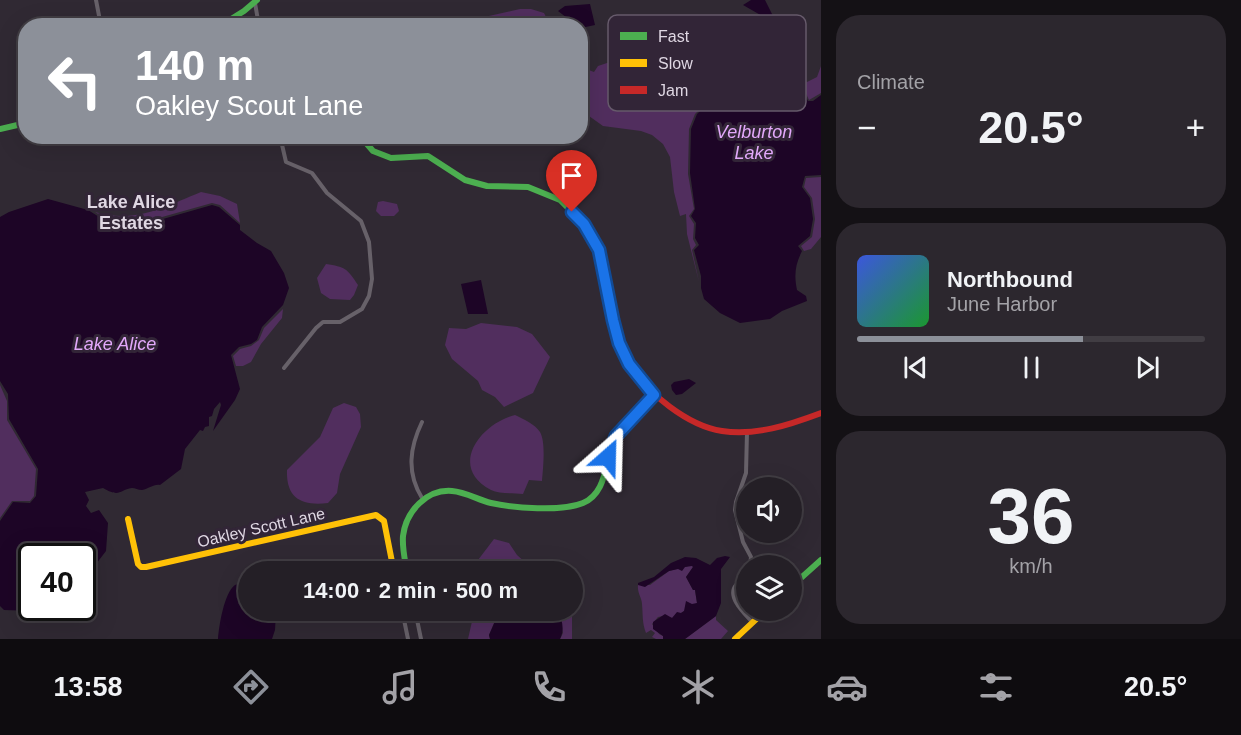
<!DOCTYPE html>
<html lang="en">
<head>
<meta charset="utf-8">
<style>
	body { margin:0; font-family:Helvetica,sans-serif; background:#2c272e; color:#f1f3f6; height:100vh; display:flex; flex-direction:column; font-size:22px; white-space:nowrap }
	* { box-sizing:border-box; margin:0 }
	p { font-size:20px; color:#a3a2a7 }
	.icon { flex:none; width:33px; height:33px; fill:none; stroke:currentColor; stroke-width:2; stroke-linecap:round; stroke-linejoin:round }
	.map { position:relative; flex:1; overflow:hidden }
	.sheet { display:flex; flex-direction:column; gap:15px; padding:15px; background:#141115; width:420px }
	.sheet>* { flex:none }
	.guide { position:absolute; left:18px; top:18px; width:570px; height:126px; border-radius:24px; box-shadow:0 6px 24px #0002,0 0 0 2px #413d43; background:#8c9099; color:#fff; overflow:hidden }
	.tools { position:absolute; left:736px; top:477px; display:grid; gap:12px }
	.tools a { display:grid; place-items:center; width:66px; height:66px; border-radius:50%; background:#241f26; box-shadow:0 6px 24px #0002,0 0 0 2px #413d43; font-size:30px }
	.speed { position:absolute; left:18px; top:543px; display:flex; gap:12px; font-size:30px; font-weight:700; text-align:center }
	.speed>* { display:grid; place-content:center; width:78px; height:78px; border-radius:50%; background:#241f26; box-shadow:0 6px 24px #0002,0 0 0 2px #413d43; line-height:1 }
	.speed .limit { border:3px solid #111; border-radius:9px; background:#fff; color:#111 }
	.pin { position:absolute; display:grid; place-items:center; width:51px; height:51px; color:#fff; margin:-62px -26px; border-radius:50% 50% 50% 0; rotate:-45deg; box-shadow:0 0 6px #0007 }
	.pin .icon { rotate:45deg }
	.me { position:absolute; width:66px; margin:-33px; rotate:25deg; stroke-linejoin:round; filter:drop-shadow(0 0 4px #0008) }
	.turn { display:flex; align-items:center; gap:21px; height:126px; padding:0 18px; font-size:27px }
	.turn .icon { width:78px; height:78px; stroke-width:2.5 }
	.turn b { display:block; font-size:42px; line-height:51px }
	.big { font-size:45px; font-weight:600; line-height:1.1 }
	.sheet .widget { flex:1; display:flex; flex-direction:column; justify-content:center; gap:9px; min-width:0; padding:0 21px; border-radius:24px; background:#2c272e }
	.sheet .dial { align-items:center; gap:0 }
	.dial b { font-size:78px; line-height:1 }
	.song { display:flex; align-items:center; gap:18px }
	.cover { width:72px; height:72px; border-radius:9px; background:linear-gradient(135deg,hsl(230 70% 55%),hsl(130 70% 35%)) }
	.played { height:6px; border-radius:3px; background:linear-gradient(90deg,#8c9099 65%,#413d43 65%) }
	.keys { display:flex; justify-content:space-around; direction:ltr }
	.heat { display:flex; justify-content:space-between; align-items:center; font-size:33px; direction:ltr }
	.trip { position:absolute; left:238px; top:561px; width:345px; height:60px; border-radius:30px; background:#241f26; box-shadow:0 6px 24px #0002,0 0 0 2px #413d43; font-weight:600; line-height:60px; text-align:center }
	.menu { display:flex; height:96px; justify-content:space-around; align-items:center; background:#0e0c0f; color:#a3a2a7 }
	.menu .icon { width:42px; height:42px }
	.menu .on { color:#8c9099 }
	.menu b { font-size:27px; color:#f1f3f6 }
	main { display:flex; flex:1; min-height:0 }
	.map>svg:first-child { display:block }
	.green { fill:#512e5e }
	.water { fill:#1d0526 }
	.lines { fill:none; stroke-linecap:round; stroke-linejoin:round }
	.street { stroke:#676169; stroke-width:4 }
	.fast { stroke:#4caf50; stroke-width:6 }
	.slow { stroke:#ffc107; stroke-width:6 }
	.jam { stroke:#c62828; stroke-width:6 }
	.route-casing { stroke:#114b97; stroke-width:15 }
	.route { stroke:#1a73e8; stroke-width:10 }
	.labels { text-anchor:middle; stroke-width:6; stroke-linejoin:round; paint-order:stroke }
	.street-label { font-size:16px; fill:#dfd7e3; stroke:#322537 }
	.water-label { font-size:18px; font-style:italic; fill:#e2a8fa; stroke:#322537 }
	.neighbourhood-label { font-size:18px; font-weight:bold; fill:#dfd7e3; stroke:#322537 }
	.key { fill:#322537; stroke:#665a6b; stroke-width:1.5 }
	.key-label { font-size:16px; fill:#dfd7e3 }
</style>
</head>
<body>
<main>
<div class="map">
<svg width="821" height="639" viewBox="0 0 821 639">
	<rect width="100%" height="100%" fill="#302933"/>
	<path class="green" d="M520 9H531L544 13 546 17 557 25H543L522 20 498 25 464 26 480 18Z
		M782 46 796 74 792 75C784 71 780 64 773 58 759 46 742 53 726 58L720 68 713 69 706 81 703 106 695 114 689 129 688 174 694 209 689 216 694 224 693 239 696 245 692 250 699 282 687 234 686 214 680 216 674 192 670 157 663 144 652 135 641 131 603 126 582 111 581 67 594 72 598 66 607 63 688 65 714 55 735 50Z
		M821 66V93L809 100 802 85 798 82V76L807 82 817 77Z
		M821 177V237L811 249 804 251 801 246 812 237 815 219 812 198 804 187 806 178Z
		M201 192 220 196 237 204 240 223 220 205 212 203 155 219 137 221 113 223 95 212C135 224 164 207 201 192Z
		M383 201 397 204 399 211 394 216H381L376 211 378 202Z
		M326 264C345 267 347 268 358 285L354 295 350 300 330 299 321 293 317 278Z
		M283 309 282 318 261 344 251 362 243 366H236L233 356 240 349 251 346 259 340 264 328Z
		M481 323 517 327 532 334 550 357 533 393 504 407 495 397 482 390 478 381 452 359 445 345 449 328 466 329Z
		M0 385 7 401V420L36 469 34 496 30 501H12L0 518Z
		M344 403 356 407 360 414 361 427 340 474 337 493 328 503C302 506 286 499 287 470L320 437 333 408Z
		M515 415C523 419 535 424 540 432 546 442 543 469 542 481L529 480 523 494C513 493 499 494 491 490 447 467 481 423 515 415Z
		M494 539 509 543 517 555 535 571H482L478 560Z
		M692 565 693 567 686 577 693 590H695L697 603 673 618 663 616 658 617 652 624 659 634 663 636V639H656L652 637 655 633 651 630 646 633C642 623 643 615 642 604 642 598 637 593 638 585H650L669 571Z
		M477 611H499L489 635 490 639H468L473 617Z
		M558 611H572V639H560L563 633Z
		M716 616V620L728 631 721 639H685Z"/>
	<path class="water" d="M751 0H765L775 20 773 22 743 5Z
		M590 4 595 25 581 28 580 26 573 25 571 21 558 11 565 6Z
		M751 52C776 58 773 65 791 77L796 76V82L800 86 808 101H813L821 95V175L805 176 802 187 810 198 813 219 810 236 798 246 802 251C795 265 794 275 797 290L806 296 807 301 782 311 770 319 740 323 720 313 704 299 701 288V276L694 250 699 245 695 238 696 223 691 216 695 209 690 173 691 129 697 114 704 107 708 82 714 70 721 69 727 59Z
		M48 199 88 210 112 225 156 221 212 205 219 207 240 225V230L257 243 271 251 284 273 289 288 283 305 262 327 257 340 251 344 239 347 231 355 240 389 235 400 213 431 221 405 220 402 214 409 212 416 209 417V426L205 427 203 431 200 430 185 449 181 469 160 485C153 484 149 489 142 490 138 490 135 488 132 488 119 490 120 498 103 488L85 492 89 500 86 506 91 513 99 510 108 523 106 551 93 568 83 576 82 556H32V608H40L35 611 4 610 0 606V521L13 502 30 503 36 496 38 469 9 419 8 394 0 381V217L9 212Z
		M481 280 488 314H468L461 284Z
		M689 379 696 383 682 394 676 395 672 390 671 385 674 382Z
		M725 556 730 557 721 569V603L716 616 685 639H663V636L653 629V622L665 614 672 618 677 612 681 613 684 611 686 601 692 604 697 603 695 590H693L686 577 693 567 692 566 685 567 682 571 678 569 669 571 645 587 638 585V583L654 577 671 563 685 557 696 558 710 565 717 558Z
		M249 580V610L276 611 275 630 272 639H218C219 626 224 593 235 585 239 583 245 582 249 580Z
		M500 610 558 611C562 620 565 629 560 639H490L489 635Z"/>
	<g class="lines">
		<path class="street" d="M96 0 101 26
			M255 3 259 26
			M280 136 286 162 312 173 327 193 361 221 369 242 372 279 369 296 362 309 340 322H323L316 328 284 368
			M747 432 746 473 736 502 735 510 743 542 751 557 750 566
			M422 498C406 472 410 447 422 422
			M747 574C744 578 739 581 736 585 726 597 745 614 753 623
			M402 610 408 639
			M415 610 421 639"/>
		<path class="fast" d="M220 26 244 11 257 0
			M0 129 26 123
			M360 136 373 151 391 158 428 156 465 180 487 186 528 187 560 200 584 224 599 250 614 325 618 335
			M407 572C405 560 402 548 403 536 406 511 427 489 452 491 466 492 478 500 491 503 514 508 561 512 583 503 609 492 604 457 617 436 626 420 641 408 654 395
			M792 586 821 560"/>
		<path class="slow" d="M128 519 138 564 141 567H146L376 515 384 521 394 572
			M735 639 766 610"/>
		<path class="jam" d="M618 335C621 344 624 356 630 365 647 393 688 426 722 431 756 436 789 425 821 413"/>
	</g>
	<g class="lines">
		<defs>
			<path id="route" d="M572 212 584 224 599 250 613 320 619 343 629 364 654 395 616 436 608 457"/>
		</defs>
		<use href="#route" class="route-casing"/>
		<use href="#route" class="route"/>
	</g>
	<g class="labels">
		<g class="street-label">
			<text transform="translate(261 527) rotate(-13)" y="6">Oakley Scott Lane</text>
		</g>
		<g class="water-label">
			<text x="754" y="138">Velburton<tspan x="754" dy="21">Lake</tspan></text>
			<text x="115" y="350">Lake Alice</text>
		</g>
		<g class="neighbourhood-label">
			<text x="131" y="208">Lake Alice<tspan x="131" dy="21">Estates</tspan></text>
		</g>
	</g>
	<rect x="608" y="15" width="198" height="96" rx="9" class="key"/>
	<rect x="620" y="32" width="27" height="8" fill="#4caf50"/>
	<rect x="620" y="59" width="27" height="8" fill="#ffc107"/>
	<rect x="620" y="86" width="27" height="8" fill="#c62828"/>
	<g class="key-label">
		<text x="658" y="42">Fast</text>
		<text x="658" y="69">Slow</text>
		<text x="658" y="96">Jam</text>
	</g>
</svg>
<div class="tools">
<a><svg class="icon" aria-label="sound" viewBox="0 0 24 24"><path d="M4 9h4l5-4v14l-5-4H4zM17 9q2 3 0 6"/></svg></a>
<a><svg class="icon" aria-label="layers" viewBox="0 0 24 24"><path d="M12 4l9 5-9 5-9-5zM3 14l9 5 9-5"/></svg></a>
</div>
<div class="speed"><div class="limit">40</div></div>
<div class="pin" style="left:572px;top:212px;background:#d93025"><svg class="icon" aria-label="arrive" viewBox="0 0 24 24"><path d="M6 21V4h12l-3 4 3 4H6"/></svg></div>
<svg class="me" style="left:608px;top:457px" viewBox="-20 -20 40 40"><path d="M0-17L14 15 0 8-14 15z" fill="#1a73e8" stroke="#fff" stroke-width="4"/></svg>
<div class="trip">14:00 · 2 min · 500 m</div>
<div class="guide">
<div class="turn"><svg class="icon" aria-label="left" viewBox="0 0 24 24"><path d="M17 20v-9H6M10 6l-5 5 5 5"/></svg><div><b>140 m</b>Oakley Scout Lane</div></div>
</div>
</div>
<section class="sheet">
<div class="widget"><p>Climate</p>
<div class="heat"><a>−</a><b class="big">20.5°</b><a>+</a></div>
</div>
<div class="widget">
<div class="song"><i class="cover"></i><div><b>Northbound</b><p>June Harbor</p></div></div>
<div class="played"></div>
<div class="keys"><svg class="icon" aria-label="previous" viewBox="0 0 24 24"><path d="M18 5L8 12l10 7zM5 5v14"/></svg><svg class="icon" aria-label="pause" viewBox="0 0 24 24"><path d="M8 5v14M16 5v14"/></svg><svg class="icon" aria-label="next" viewBox="0 0 24 24"><path d="M6 5l10 7-10 7zM19 5v14"/></svg></div>
</div>
<div class="widget dial"><b>36</b><p>km/h</p></div>
</section>
</main>
<nav class="menu">
<b>13:58</b>
<svg class="icon on" aria-label="directions" viewBox="0 0 24 24"><path d="M12 3l9 9-9 9-9-9zM9 14v-3h6M13 9l2 2-2 2"/></svg>
<svg class="icon" aria-label="music" viewBox="0 0 24 24"><path d="M9 18V5l10-2v13"/><circle cx="6" cy="18" r="3"/><circle cx="16" cy="16" r="3"/></svg>
<svg class="icon" aria-label="phone" viewBox="0 0 24 24"><path d="M5 4h4l2 5-3 2q2 4 5 5l2-3 5 2v4C11 20 4 13 5 4z"/></svg>
<svg class="icon" aria-label="climate" viewBox="0 0 24 24"><path d="M12 3v18M4 7l16 10M4 17L20 7"/></svg>
<svg class="icon" aria-label="car" viewBox="0 0 24 24"><path d="M5 17H2v-5l4-1 3-4h7l3 4 3 1v5h-3M9 17h6M6 11h13"/><circle cx="7" cy="17" r="2"/><circle cx="17" cy="17" r="2"/></svg>
<svg class="icon" aria-label="filters" viewBox="0 0 24 24"><path d="M4 7h16M4 17h16"/><circle cx="9" cy="7" r="2"/><circle cx="15" cy="17" r="2"/></svg>
<b>20.5°</b>
</nav>
</body>
</html>
